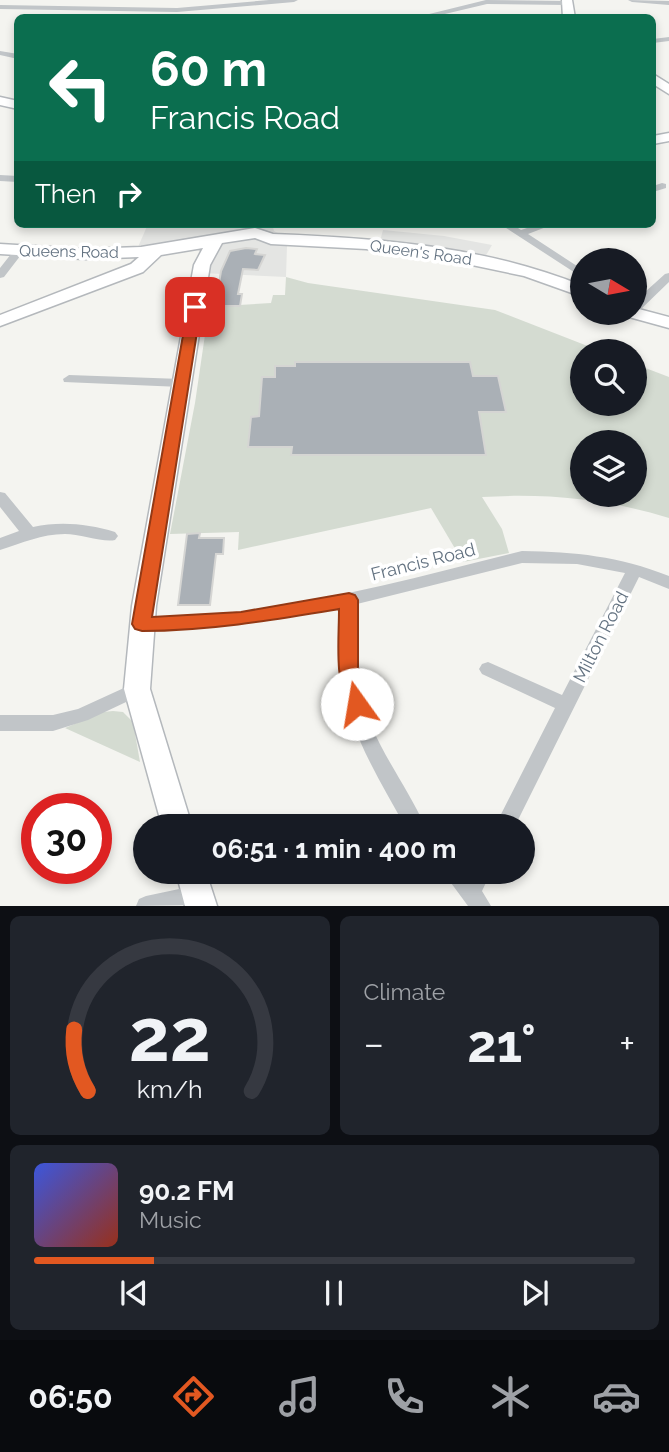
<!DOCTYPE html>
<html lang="en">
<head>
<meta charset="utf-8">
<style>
	body { margin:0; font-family:Raleway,sans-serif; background:#20242c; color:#f1f3f6; height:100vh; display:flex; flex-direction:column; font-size:26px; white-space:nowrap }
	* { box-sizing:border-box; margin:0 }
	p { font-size:23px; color:#9ea1a6 }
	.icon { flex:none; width:38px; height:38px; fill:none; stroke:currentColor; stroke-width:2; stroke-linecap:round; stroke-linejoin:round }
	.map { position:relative; height:906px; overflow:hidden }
	.side { display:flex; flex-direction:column; gap:10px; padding:10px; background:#0d0f14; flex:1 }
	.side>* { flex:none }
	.top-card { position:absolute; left:14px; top:14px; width:642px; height:214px; border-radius:10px; box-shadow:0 4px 10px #0003; background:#0b6e4f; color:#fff; overflow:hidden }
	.needle { width:46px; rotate:100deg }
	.controls { position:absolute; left:570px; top:248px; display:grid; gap:14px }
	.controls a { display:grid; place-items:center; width:77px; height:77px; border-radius:50%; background:#171b24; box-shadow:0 4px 10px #0003; font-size:35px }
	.speed { position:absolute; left:21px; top:793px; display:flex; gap:14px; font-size:35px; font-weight:700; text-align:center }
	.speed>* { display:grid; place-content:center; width:91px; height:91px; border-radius:50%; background:#171b24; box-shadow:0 4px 10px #0003; line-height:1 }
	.speed .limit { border:10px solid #d22; background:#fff; color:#111 }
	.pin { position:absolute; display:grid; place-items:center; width:60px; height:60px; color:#fff; margin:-30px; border-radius:14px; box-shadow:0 4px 10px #0006 }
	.me { position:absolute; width:77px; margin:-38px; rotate:347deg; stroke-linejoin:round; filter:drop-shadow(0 0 5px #0008) }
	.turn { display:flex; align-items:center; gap:24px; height:147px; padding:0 21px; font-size:32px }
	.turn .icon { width:91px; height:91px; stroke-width:2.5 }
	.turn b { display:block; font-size:49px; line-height:60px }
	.then { display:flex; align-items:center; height:66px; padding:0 21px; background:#0003; gap:14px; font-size:26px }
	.big { font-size:52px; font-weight:700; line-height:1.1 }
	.side .tile { flex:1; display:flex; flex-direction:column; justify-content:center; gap:10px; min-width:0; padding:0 24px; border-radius:10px; background:#20242c }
	.side .dial { align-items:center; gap:0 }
	.dial svg { height:182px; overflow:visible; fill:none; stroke:#363941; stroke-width:7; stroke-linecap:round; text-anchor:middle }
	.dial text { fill:#f1f3f6; stroke:none }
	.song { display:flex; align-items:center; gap:21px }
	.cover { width:84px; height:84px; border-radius:10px; background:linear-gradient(135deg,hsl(230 70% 55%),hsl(10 70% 35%)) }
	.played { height:7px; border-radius:4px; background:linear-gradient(90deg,#e25821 20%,#363941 20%) }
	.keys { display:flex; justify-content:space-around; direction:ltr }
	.heat { display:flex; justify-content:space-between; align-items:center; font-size:38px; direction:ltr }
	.side .tiles { flex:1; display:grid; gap:10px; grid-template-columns:1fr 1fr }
	.tile:last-child { grid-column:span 2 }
	.trip { position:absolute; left:133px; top:814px; width:402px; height:70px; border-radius:35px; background:#171b24; box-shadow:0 4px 10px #0003; font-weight:700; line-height:70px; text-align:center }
	.tab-bar { display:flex; height:112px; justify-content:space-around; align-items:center; background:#090b0e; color:#9ea1a6 }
	.tab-bar .icon { width:49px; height:49px }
	.tab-bar .active { color:#e25821 }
	.tab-bar b { font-size:32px; color:#f1f3f6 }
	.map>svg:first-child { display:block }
	.built { fill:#e4e5e3 }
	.green { fill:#d4dbd1; fill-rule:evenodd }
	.building { fill:#aab0b6; stroke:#d5d5d3; stroke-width:2 }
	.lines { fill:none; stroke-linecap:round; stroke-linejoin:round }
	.secondary-casing { stroke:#b4b8bc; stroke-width:3 }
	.street { fill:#c1c5c8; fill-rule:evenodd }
	.secondary { fill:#fff; fill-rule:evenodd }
	.route { fill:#e25821; stroke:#933915; stroke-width:2 }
	.labels { text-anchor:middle; stroke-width:7; stroke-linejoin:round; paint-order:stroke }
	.far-street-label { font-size:16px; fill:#637281; stroke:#fff }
	.street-label { font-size:18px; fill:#637281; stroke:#fff }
</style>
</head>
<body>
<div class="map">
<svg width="669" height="906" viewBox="0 0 669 906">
	<rect width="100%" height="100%" fill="#f4f4f0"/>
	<path class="built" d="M148 224H272L274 231 278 233 272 245 287 246 286 277 201 273 203 256 201 252 191 246 138 247Z
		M383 230 444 236 492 245 485 257 380 241Z"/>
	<path class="green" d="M286 277 308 283 495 310 603 352H583V404H635V364L669 377V518C607 499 547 493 482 497L502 529 509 553 463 562 431 508 238 550 239 532 170 534 195 403 212 287 219 285 216 301 223 306 271 303 273 295H285ZM583 443H635V495H583Z
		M113 711 123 712 133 722 140 762 65 728 103 712Z"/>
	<path class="building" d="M246 248 257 249 255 254 265 255 258 270 243 269 238 294H242L240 306H223L216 302 221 271 230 251Z
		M295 362H470L473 376H498L506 412H479L486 455H291L292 447H248L251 417 259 416 262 377H275V366H295Z
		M200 533 199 538H224L223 554H216L210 605H178L187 534Z"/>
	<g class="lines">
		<defs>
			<path id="secondary" d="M562 0H572L575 18H563Z
				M653 74 669 84V94L653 84Z
				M0 97 18 101V109L0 105Z
				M669 133V141L653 144V136Z
				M255 228 273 234C378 238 485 246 583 286V297L524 276 429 256 366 249 271 244 255 238 222 243 210 265 156 606 150 689 192 826H162L124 689 132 606 194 265 203 248 161 255 143 272 0 326V315L131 264 139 257 84 259 0 254V244L84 249 141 247Z
				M635 308 669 317V328L629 317 626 313H635Z
				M176 872H206L217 906H185Z"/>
		</defs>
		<use href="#secondary" class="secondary-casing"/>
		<path class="street" d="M269 0H298L294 2 177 12 0 9V5L177 8Z
			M486 0 566 1 570 3 566 5 487 4 428 18H413Z
			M628 0 669 1V5L632 2Z
			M669 37V41L653 43V39Z
			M0 51 18 54V59L0 55Z
			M0 175 18 176V182L0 181Z
			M662 183 666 184V188L653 192V186Z
			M500 224H512L521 230 539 224H554L528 234 583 270V278Z
			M19 248 24 251 4 277 0 278V268L15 249Z
			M669 273V282L639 311H635V301L665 274Z
			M69 375 181 379 187 383 181 387 64 382 63 379Z
			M0 492 5 493 33 527C61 521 88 524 115 532L118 536 115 540C104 543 80 534 65 534 41 534 23 543 0 550V538L19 531 0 507Z
			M522 551C576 552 618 556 669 576V589L639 577 515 826H495L555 708 482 674 479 669 482 664 488 662 562 695 625 573 577 564 522 563 357 604C360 631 355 657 359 685 368 738 403 778 425 826H405C377 776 345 725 340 667 338 647 342 627 342 607 273 620 212 630 142 630L136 629 134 624 136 619 142 618C272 618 397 582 522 551Z
			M137 682 143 684 146 689 143 694 88 720 53 731H0V715H53L78 709Z
			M443 872H465L468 875 470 872H491L482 891 491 906H468Z
			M198 885 205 888 208 895 205 902 198 905 136 906 139 899 146 896Z"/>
		<use href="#secondary" class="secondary"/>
	</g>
	<path class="route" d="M195 303 201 307 152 617 241 612 349 593 355 595 358 600V667L367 704 364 710 357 712 350 710C334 679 339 642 339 609 273 620 209 631 142 631L135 629 132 624 188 307Z"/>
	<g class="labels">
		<g class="far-street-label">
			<text transform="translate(69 251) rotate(1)" y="6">Queens Road</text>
			<text transform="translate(421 252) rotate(8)" y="6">Queen's Road</text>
		</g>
		<g class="street-label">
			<text transform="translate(423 562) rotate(-14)" y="6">Francis Road</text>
			<text transform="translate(601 637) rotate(-63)" y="6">Milton Road</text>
		</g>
	</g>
</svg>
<div class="controls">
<a><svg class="needle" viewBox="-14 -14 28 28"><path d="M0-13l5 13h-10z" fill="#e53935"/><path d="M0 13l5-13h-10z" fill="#9ea1a6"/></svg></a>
<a><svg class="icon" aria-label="search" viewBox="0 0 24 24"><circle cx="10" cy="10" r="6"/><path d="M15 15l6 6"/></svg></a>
<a><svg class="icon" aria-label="layers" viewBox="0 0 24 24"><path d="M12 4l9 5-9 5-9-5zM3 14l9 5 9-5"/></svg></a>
</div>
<div class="speed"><div class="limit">30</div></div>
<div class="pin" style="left:195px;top:307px;background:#d93025"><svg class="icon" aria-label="arrive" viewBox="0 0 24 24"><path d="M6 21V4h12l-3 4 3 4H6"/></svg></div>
<svg class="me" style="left:357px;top:704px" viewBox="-20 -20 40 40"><circle r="19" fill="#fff"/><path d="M0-13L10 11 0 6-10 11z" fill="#e25821"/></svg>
<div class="trip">06:51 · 1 min · 400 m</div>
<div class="top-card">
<div class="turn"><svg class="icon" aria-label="left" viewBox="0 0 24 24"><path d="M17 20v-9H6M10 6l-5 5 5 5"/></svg><div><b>60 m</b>Francis Road</div></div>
<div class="then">Then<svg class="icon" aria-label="right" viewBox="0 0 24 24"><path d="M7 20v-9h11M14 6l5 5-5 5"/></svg></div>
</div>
</div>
<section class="side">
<div class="tiles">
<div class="tile dial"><svg viewBox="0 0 100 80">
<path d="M14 69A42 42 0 1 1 86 69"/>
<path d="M14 69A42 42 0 0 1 8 42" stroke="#e25821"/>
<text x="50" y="56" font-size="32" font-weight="700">22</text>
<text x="50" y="72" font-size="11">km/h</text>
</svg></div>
<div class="tile"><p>Climate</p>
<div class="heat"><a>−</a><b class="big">21°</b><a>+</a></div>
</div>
<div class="tile">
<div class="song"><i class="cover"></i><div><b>90.2 FM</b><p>Music</p></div></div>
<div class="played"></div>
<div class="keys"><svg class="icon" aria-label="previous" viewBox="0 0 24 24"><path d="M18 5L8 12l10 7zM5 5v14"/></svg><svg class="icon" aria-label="pause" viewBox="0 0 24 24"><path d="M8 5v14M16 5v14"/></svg><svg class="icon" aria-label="next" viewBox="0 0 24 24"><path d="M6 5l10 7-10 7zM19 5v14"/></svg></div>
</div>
</div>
</section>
<nav class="tab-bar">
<b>06:50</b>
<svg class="icon active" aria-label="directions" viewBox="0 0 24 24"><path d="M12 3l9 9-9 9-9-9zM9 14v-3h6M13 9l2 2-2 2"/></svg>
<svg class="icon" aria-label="music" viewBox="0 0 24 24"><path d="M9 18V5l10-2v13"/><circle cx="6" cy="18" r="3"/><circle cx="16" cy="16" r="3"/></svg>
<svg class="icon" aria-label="phone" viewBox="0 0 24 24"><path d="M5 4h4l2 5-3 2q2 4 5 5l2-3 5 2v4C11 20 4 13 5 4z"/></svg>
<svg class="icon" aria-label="climate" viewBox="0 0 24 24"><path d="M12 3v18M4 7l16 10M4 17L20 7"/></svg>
<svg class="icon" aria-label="car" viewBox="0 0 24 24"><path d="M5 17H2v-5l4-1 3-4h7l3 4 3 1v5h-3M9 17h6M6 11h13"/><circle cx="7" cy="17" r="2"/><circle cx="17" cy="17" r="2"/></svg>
</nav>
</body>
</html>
